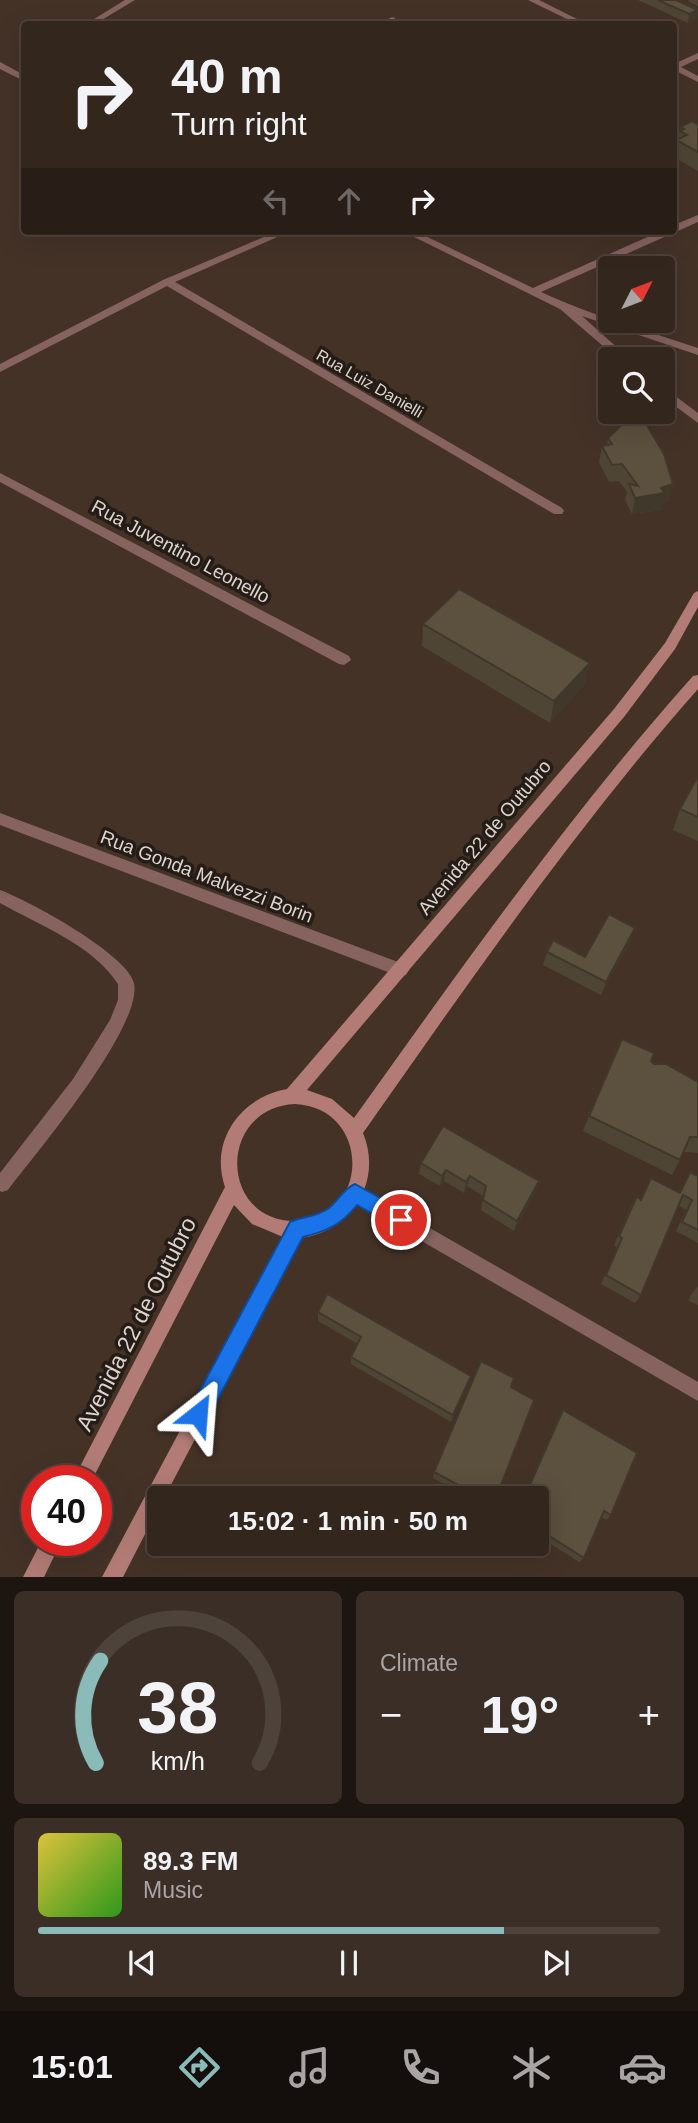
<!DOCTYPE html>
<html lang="en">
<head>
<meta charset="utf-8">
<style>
	body { margin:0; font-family:Arial,sans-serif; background:#3b2e26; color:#f1f3f6; height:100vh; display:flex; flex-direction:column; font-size:26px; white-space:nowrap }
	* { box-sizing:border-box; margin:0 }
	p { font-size:23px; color:#a9a5a4 }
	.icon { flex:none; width:38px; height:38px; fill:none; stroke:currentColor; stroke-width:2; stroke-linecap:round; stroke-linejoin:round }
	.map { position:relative; height:1577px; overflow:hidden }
	.sheet { display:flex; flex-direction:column; gap:14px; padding:14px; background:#1c1510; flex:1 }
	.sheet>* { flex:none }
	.hud { position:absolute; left:21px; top:21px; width:656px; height:214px; border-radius:7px; box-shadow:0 7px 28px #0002,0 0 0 2px #4e433b; background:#33261d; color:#f1f3f6; overflow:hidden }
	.needle { width:46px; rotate:48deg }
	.controls { position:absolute; left:598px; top:256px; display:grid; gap:14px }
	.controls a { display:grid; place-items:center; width:77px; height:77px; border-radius:7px; background:#33261d; box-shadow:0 7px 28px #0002,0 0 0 2px #4e433b; font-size:35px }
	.speed { position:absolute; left:21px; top:1465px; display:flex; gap:14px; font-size:35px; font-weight:700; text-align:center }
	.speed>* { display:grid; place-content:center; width:91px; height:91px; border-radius:50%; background:#33261d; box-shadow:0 7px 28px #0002,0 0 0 2px #4e433b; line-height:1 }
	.speed .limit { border:10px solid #d22; background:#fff; color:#111 }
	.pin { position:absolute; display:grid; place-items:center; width:60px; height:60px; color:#fff; margin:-30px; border:4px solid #fff; border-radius:50%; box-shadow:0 2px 7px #0007 }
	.me { position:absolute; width:77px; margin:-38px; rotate:28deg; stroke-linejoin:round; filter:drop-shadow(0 0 5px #0008) }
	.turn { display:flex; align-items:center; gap:24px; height:147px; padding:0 35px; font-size:32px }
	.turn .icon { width:91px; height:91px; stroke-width:2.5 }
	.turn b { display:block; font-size:49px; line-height:60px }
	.lanes { display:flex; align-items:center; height:66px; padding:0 35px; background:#0003; justify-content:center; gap:35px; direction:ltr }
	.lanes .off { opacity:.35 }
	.big { font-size:52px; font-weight:700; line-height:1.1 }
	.sheet .widget { flex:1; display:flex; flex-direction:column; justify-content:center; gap:10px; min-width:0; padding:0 24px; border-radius:10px; background:#3b2e26 }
	.sheet .dial { align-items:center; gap:0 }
	.dial svg { height:182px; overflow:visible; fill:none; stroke:#4e433b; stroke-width:7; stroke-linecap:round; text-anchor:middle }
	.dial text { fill:#f1f3f6; stroke:none }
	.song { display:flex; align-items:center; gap:21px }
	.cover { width:84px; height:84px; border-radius:10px; background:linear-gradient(135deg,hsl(50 70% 55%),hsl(110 70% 35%)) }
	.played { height:7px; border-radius:4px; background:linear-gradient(90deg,#8bbbb9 75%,#4e433b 75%) }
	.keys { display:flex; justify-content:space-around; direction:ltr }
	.heat { display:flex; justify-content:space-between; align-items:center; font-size:38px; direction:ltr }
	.sheet .tiles { flex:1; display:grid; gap:14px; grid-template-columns:1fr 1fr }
	.widget:last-child { grid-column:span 2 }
	.trip { position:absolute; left:147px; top:1486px; width:402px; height:70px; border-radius:7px; background:#33261d; box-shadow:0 7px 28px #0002,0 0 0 2px #4e433b; font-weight:700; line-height:70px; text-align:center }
	.tab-bar { display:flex; height:112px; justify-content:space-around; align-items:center; background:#140f0c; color:#a9a5a4 }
	.tab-bar .icon { width:49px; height:49px }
	.tab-bar .current { color:#8bbbb9 }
	.tab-bar b { font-size:32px; color:#f1f3f6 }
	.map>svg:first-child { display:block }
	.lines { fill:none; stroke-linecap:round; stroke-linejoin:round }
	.lane { fill:#86635f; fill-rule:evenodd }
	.street { fill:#86635f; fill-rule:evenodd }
	.secondary { fill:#b27b75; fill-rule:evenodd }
	.wall { fill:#4f4535 }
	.shaded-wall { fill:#40382b }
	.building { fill:#5c503e; stroke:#40382b; stroke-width:2 }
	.route { fill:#1a73e8; stroke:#114b97; stroke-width:2 }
	.labels { text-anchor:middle; stroke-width:7; stroke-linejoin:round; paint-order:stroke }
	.far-street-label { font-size:16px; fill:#dfd3cc; stroke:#241c17 }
	.street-label { font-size:19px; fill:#dfd3cc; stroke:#241c17 }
	.near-street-label { font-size:23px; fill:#dfd3cc; stroke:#241c17 }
</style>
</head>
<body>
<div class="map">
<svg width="698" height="1577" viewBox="0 0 698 1577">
	<rect width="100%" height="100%" fill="#443227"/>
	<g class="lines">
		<path class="lane" d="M0 890C28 900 127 954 134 983 143 1027 36 1153 8 1190L2 1192 0 1191V1173L73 1079 110 1020 118 1000V984C93 945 39 925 0 903Z"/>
		<path class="street" d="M125 0H135L95 24H86Z
			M528 0H539L587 24H577Z
			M392 17 395 18V22L388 24H378Z
			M698 53V59L681 67 698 76V82L674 70V64Z
			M0 62 24 75V81L0 69Z
			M698 215V222L541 292C592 316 645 330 698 348V355L582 316 630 359H618L560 309 402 231H415L533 288 661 231H674V225Z
			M278 231H291L175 282 562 508 564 511 562 514H554L167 286 0 372V364L163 280Z
			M663 387 698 413V423L663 397Z
			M0 473 349 656 351 660 344 665 339 664 0 482Z
			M0 813 406 965 409 970 406 975 401 977 0 825Z
			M355 1185 698 1382V1401L349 1199 347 1193 349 1187Z"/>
		<path class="secondary" d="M698 591V607L675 649 624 717 307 1090 332 1099 354 1118C462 967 569 815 693 676L698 675V689C575 828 470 981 363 1133 383 1181 352 1231 301 1238L164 1498H159V1507L123 1577H102L283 1237 252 1224 234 1205 92 1480H73L225 1187C209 1141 241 1097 287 1089L614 709 665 643 694 593ZM295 1104C373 1108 370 1221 295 1221 219 1221 217 1108 295 1104Z
			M42 1540H62L44 1577H23Z"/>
	</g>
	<path class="wall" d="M638 0H676L698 9 697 18 688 23Z
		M689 0H698V6L688 1Z
		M698 125V171L674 157 676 140 678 139 680 127Z
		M608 438 669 501 663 503 661 510 632 514 625 500 627 492 619 481 609 482 599 462 602 446 607 445Z
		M423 624 590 663 585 684 550 723 422 646Z
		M698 776V841L673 830 680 809Z
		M631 941 601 995 543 965 547 952 585 957Z
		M651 1061 654 1064 698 1082V1153L684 1152 672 1175 583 1131 589 1116Z
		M421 1163 539 1181 535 1192 514 1231 481 1210 483 1196 467 1186 464 1193 444 1181 440 1186 419 1174Z
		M690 1172 698 1176V1243L676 1231 686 1210 679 1206 641 1295 635 1303 601 1284 617 1248 614 1245 631 1206 637 1196 641 1200 651 1178 679 1193Z
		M698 1286V1305L689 1301 690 1296Z
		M318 1312 469 1383 451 1422 351 1364V1357L358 1344 318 1321Z
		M511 1387 496 1498H470L433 1478 434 1472Z
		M563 1410 611 1515 606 1520 601 1517 584 1558 579 1562 537 1535V1498H523L559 1417Z"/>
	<path class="shaded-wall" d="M698 10 697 18 688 23 689 14Z
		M673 484 669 501 663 503 661 510 632 514 635 498Z
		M590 663 585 684 550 723 554 701Z
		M635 928 631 941 601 995 606 982Z
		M446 1170 444 1181 440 1186 442 1176Z
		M470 1176 467 1186 464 1193 466 1182Z
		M539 1181 535 1192 514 1231 517 1221Z
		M471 1376 469 1383 451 1422 453 1415Z"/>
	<path class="building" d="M658 0H676L698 10 689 14Z
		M692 121 698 125V152L676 140 687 135 680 131 684 129 680 127Z
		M635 412 645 422 664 454 673 484 661 488 665 493 635 498 629 484 638 486 622 464 612 465 602 446 612 444 608 438Z
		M459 589 590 663 554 701 423 624Z
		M698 776V817L680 809Z
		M609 914 635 928 606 982 547 952 553 940 585 957Z
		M622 1039 654 1053 651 1061 654 1064H666L698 1082V1137H690L680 1160 589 1116Z
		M443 1126 539 1181 517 1221 483 1200 486 1186 470 1176 466 1182 446 1170 442 1176 421 1163Z
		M690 1172 698 1176V1230L682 1222 692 1200 683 1195 641 1295 606 1275 622 1238 619 1236 637 1196 641 1200 651 1178 680 1193Z
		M327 1294 471 1376 453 1415 351 1357 361 1337 318 1312Z
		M481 1361 514 1378 511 1387 534 1400 496 1498H482L434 1472Z
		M563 1410 637 1453 611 1515 604 1511 584 1558 537 1528V1498H524Z
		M211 1489 225 1498H206Z
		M234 1544H247L243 1549Z"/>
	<path class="route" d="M355 1184 407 1213 410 1220 407 1227 401 1230 357 1205C341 1225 327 1231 303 1237L206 1422 198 1425 191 1422 188 1414 191 1407 290 1222C302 1216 318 1217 329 1208 339 1200 343 1189 355 1184Z"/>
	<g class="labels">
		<g class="far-street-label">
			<text transform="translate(370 383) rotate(30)" y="6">Rua Luiz Danielli</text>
		</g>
		<g class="street-label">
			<text transform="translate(181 551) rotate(28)" y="7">Rua Juventino Leonello</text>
			<text transform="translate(484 837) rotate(-50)" y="7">Avenida 22 de Outubro</text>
			<text transform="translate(207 876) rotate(21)" y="7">Rua Gonda Malvezzi Borin</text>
		</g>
		<g class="near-street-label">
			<text transform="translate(136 1324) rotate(-63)" y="8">Avenida 22 de Outubro</text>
		</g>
	</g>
</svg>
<div class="controls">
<a><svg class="needle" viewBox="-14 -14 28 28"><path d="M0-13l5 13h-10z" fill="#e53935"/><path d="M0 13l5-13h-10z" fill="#a9a5a4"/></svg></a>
<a><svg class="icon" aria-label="search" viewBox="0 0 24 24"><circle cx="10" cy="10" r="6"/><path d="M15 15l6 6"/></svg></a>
</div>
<div class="speed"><div class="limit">40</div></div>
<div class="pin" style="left:401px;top:1220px;background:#d93025"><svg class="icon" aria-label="arrive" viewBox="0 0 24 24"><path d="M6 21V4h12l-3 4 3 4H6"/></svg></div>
<svg class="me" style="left:198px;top:1414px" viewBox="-20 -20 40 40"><path d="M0-17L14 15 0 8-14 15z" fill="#1a73e8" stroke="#fff" stroke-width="4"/></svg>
<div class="trip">15:02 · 1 min · 50 m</div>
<div class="hud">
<div class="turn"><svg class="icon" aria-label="right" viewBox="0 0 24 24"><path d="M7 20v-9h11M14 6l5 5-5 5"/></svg><div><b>40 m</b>Turn right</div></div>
<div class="lanes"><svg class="icon off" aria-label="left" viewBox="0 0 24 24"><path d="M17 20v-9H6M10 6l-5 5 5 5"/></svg><svg class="icon off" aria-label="ahead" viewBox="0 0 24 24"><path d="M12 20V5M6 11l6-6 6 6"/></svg><svg class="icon" aria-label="right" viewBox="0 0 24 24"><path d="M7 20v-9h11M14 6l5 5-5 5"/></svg></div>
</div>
</div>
<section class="sheet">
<div class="tiles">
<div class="widget dial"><svg viewBox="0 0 100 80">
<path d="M14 69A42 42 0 1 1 86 69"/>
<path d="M14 69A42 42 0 0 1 16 24" stroke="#8bbbb9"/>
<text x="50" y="56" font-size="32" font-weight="700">38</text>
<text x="50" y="72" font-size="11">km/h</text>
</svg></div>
<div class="widget"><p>Climate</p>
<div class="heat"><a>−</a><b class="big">19°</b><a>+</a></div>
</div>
<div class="widget">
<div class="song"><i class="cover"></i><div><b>89.3 FM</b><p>Music</p></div></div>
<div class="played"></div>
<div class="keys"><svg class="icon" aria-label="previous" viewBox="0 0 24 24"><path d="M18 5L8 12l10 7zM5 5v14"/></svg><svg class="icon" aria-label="pause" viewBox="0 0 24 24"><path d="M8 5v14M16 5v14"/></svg><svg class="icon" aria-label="next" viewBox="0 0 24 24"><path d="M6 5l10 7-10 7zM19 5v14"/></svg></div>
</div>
</div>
</section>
<nav class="tab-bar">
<b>15:01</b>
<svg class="icon current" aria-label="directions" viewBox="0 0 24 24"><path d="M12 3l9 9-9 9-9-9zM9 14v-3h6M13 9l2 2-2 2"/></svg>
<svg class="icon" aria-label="music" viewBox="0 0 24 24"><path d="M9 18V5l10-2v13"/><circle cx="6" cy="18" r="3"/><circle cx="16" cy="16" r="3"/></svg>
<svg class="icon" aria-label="phone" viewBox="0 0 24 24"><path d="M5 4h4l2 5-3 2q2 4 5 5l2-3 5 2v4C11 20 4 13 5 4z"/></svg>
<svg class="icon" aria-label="climate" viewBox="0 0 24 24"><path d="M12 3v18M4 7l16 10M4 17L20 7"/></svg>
<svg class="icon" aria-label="car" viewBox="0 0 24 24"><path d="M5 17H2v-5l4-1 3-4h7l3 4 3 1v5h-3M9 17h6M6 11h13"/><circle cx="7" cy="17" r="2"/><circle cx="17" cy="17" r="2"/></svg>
</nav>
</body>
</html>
